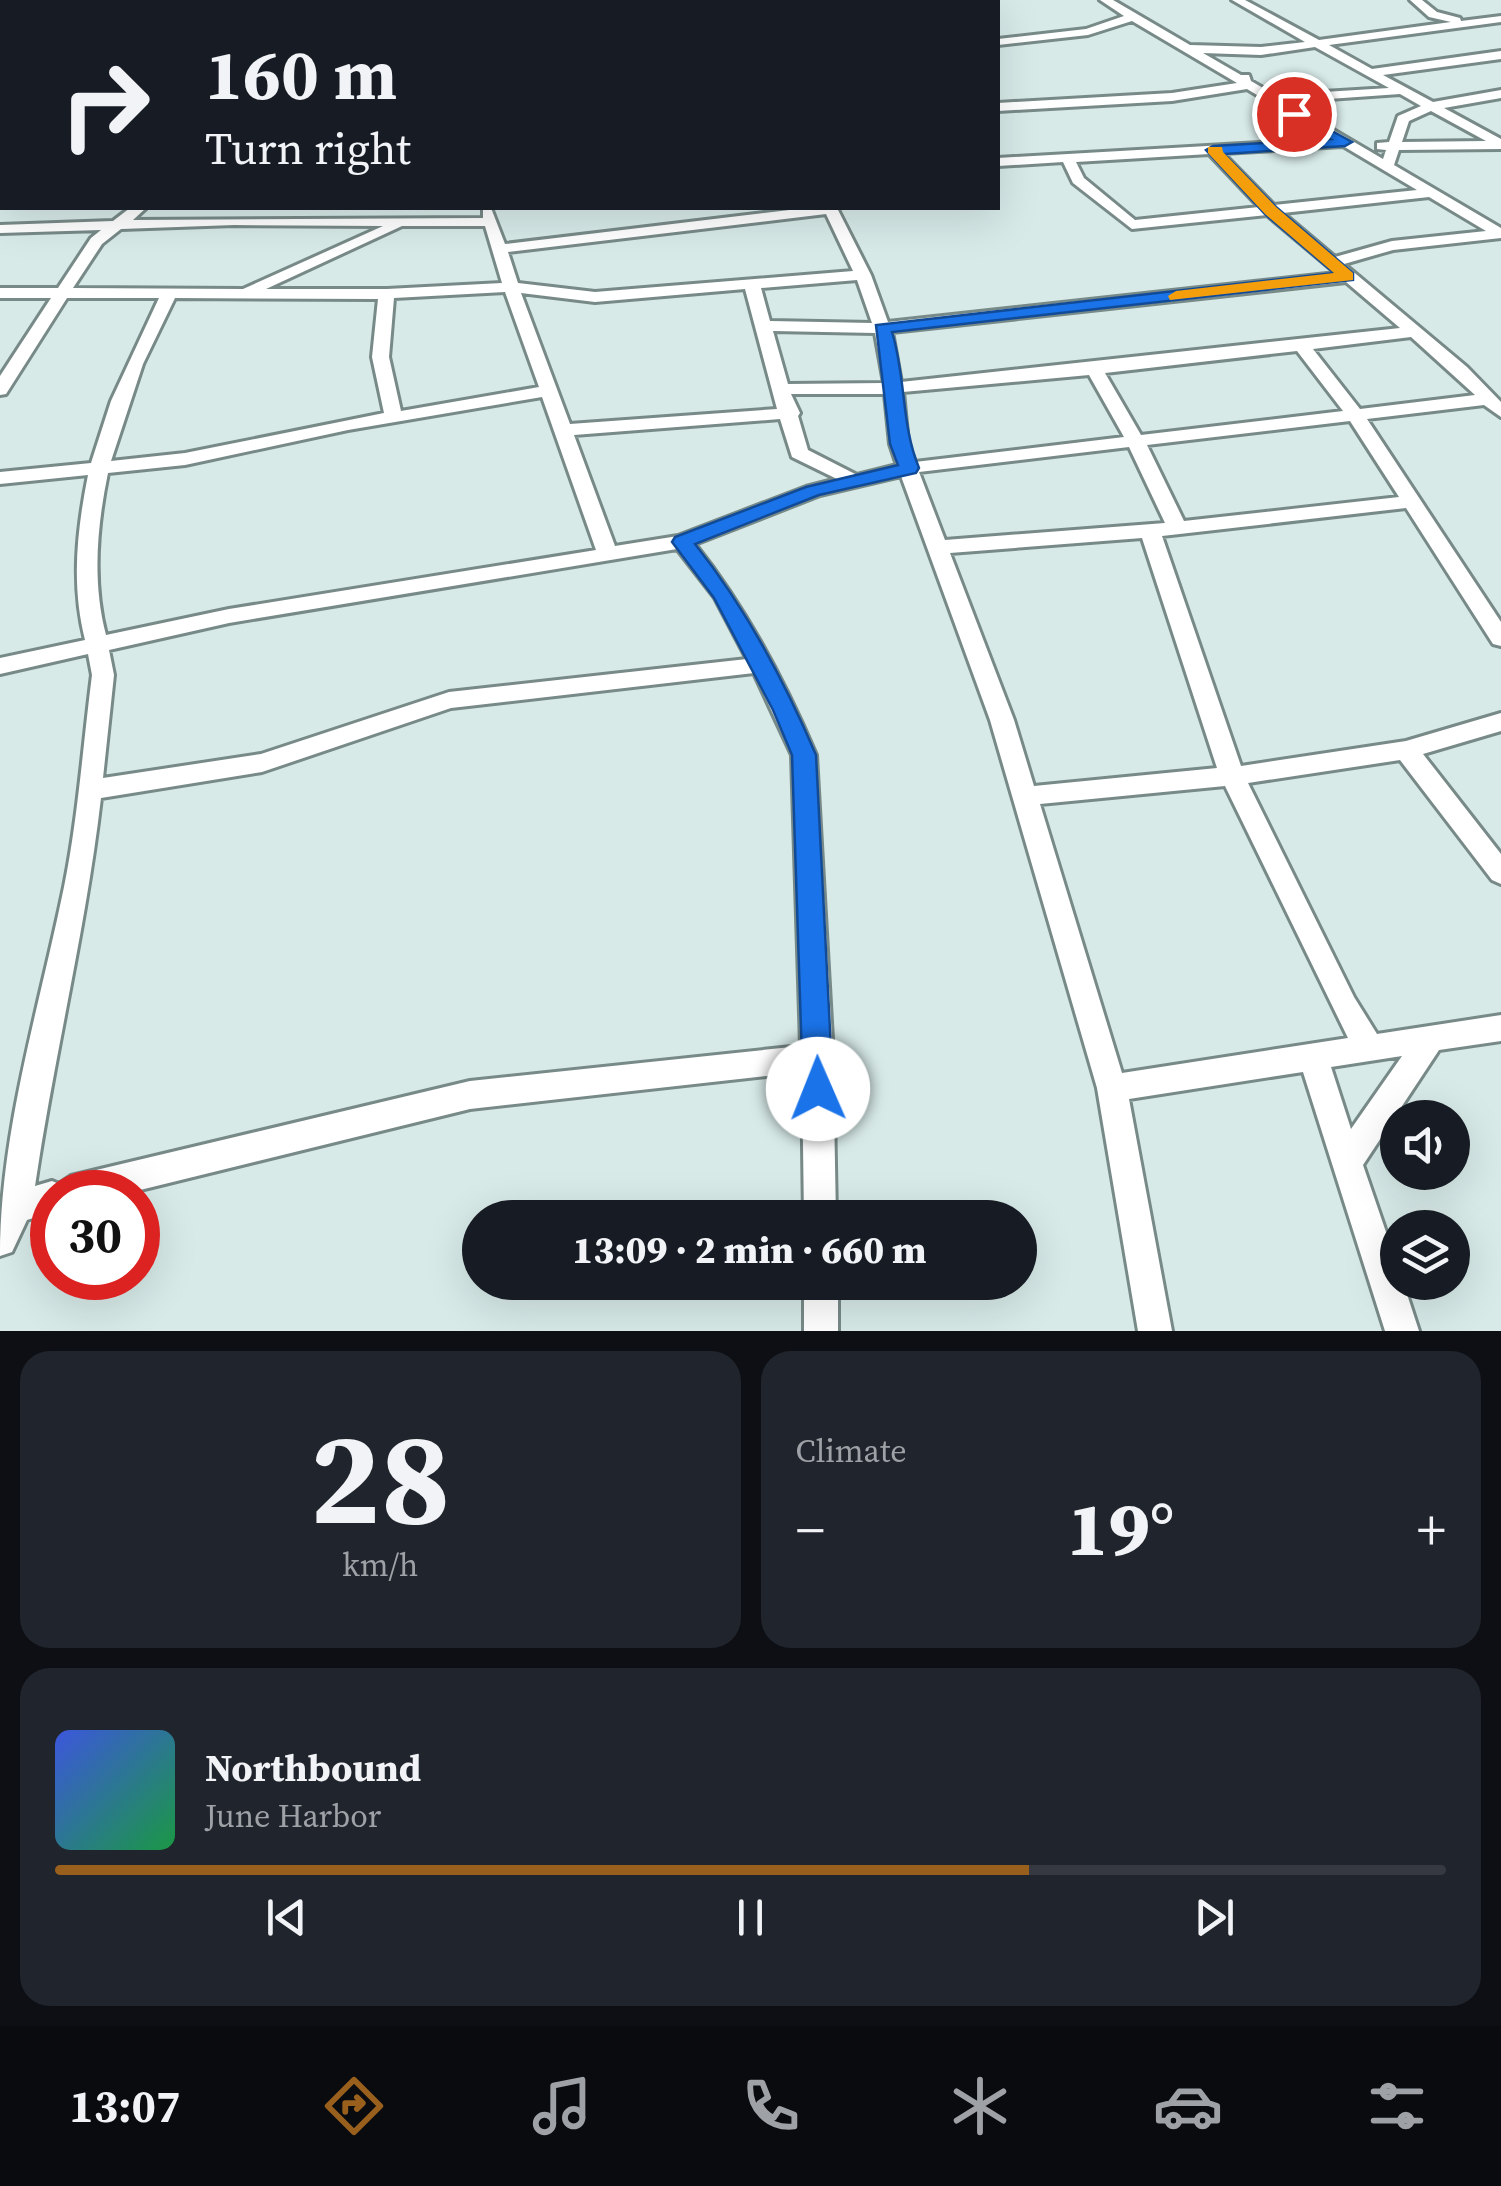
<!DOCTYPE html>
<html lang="en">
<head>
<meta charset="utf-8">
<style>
	body { margin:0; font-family:"Source Serif 4",serif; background:#20242c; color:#f1f3f6; height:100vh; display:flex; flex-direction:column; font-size:38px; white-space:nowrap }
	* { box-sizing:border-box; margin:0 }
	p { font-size:32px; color:#9ea1a6 }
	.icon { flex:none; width:55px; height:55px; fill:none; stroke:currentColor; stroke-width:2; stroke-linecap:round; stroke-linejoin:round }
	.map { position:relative; height:1331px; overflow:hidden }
	.drawer { display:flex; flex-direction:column; gap:20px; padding:20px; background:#0d0f14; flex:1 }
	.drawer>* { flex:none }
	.banner { position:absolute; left:0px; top:0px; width:1000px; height:210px; box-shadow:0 10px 40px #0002; background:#171b24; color:#f1f3f6; overflow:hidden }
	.controls { position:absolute; left:1380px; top:1100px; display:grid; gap:20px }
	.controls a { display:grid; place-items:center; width:90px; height:90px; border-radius:50%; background:#171b24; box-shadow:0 10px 40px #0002; font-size:50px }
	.speed { position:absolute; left:30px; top:1170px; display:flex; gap:20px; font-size:50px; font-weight:700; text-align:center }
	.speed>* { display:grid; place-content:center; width:130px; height:130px; border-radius:50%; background:#171b24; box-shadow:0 10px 40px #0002; line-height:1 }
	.speed .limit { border:15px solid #d22; background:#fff; color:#111 }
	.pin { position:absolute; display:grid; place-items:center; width:85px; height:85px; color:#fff; margin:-42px; border:5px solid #fff; border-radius:50%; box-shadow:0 2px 10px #0007 }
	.me { position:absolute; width:110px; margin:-55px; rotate:359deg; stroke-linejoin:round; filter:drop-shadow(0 0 8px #0008) }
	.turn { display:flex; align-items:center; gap:35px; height:210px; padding:0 40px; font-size:45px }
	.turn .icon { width:130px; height:130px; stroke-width:2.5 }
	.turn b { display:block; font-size:70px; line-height:85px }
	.big { font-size:75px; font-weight:800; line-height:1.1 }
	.drawer .card { flex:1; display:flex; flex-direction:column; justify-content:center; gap:15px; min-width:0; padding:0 35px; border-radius:30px; background:#20242c }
	.drawer .dial { align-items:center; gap:0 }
	.dial b { font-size:130px; line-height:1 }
	.song { display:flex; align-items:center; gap:30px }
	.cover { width:120px; height:120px; border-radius:15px; background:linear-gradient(135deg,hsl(230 70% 55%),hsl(140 70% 35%)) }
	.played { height:10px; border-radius:5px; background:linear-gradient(90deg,#99601d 70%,#363941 70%) }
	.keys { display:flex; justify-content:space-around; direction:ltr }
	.heat { display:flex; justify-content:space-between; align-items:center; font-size:55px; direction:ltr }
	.drawer .tiles { flex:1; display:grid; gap:20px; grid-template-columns:1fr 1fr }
	.card:last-child { grid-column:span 2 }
	.trip { position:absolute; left:462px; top:1200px; width:575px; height:100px; border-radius:50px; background:#171b24; box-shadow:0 10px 40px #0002; font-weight:800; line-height:100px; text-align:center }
	.tabs { display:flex; height:160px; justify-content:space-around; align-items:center; background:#090b0e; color:#9ea1a6 }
	.tabs .icon { width:70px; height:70px }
	.tabs .on { color:#99601d }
	.tabs b { font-size:45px; color:#f1f3f6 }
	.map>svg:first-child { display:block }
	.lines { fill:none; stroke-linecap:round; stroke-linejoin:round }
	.minor-casing { stroke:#788a88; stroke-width:6 }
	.minor { fill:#fff; fill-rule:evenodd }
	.route { fill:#1a73e8; stroke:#114b97; stroke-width:2.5 }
	.slow { fill:#f59e0b }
</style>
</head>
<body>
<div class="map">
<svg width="1501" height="1331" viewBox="0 0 1501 1331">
	<rect width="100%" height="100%" fill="#d7eae8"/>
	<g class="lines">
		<defs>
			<path id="minor" d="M235 0 233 2 153 1V0Z
				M455 0H465V2H455Z
				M549 0H559V2H549Z
				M652 0H662V2H652Z
				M753 0H763L764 2H754Z
				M1100 0H1113L1190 45 1261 47 1305 42 1232 0H1245L1319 40 1451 22 1429 17 1410 0H1422L1437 12 1460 18 1461 21 1501 16V22L1329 45 1372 69 1501 51V59L1383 75 1433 102 1501 90V98L1444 108 1501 139V149L1399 150 1394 165 1501 228V238L1393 250 1344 264 1467 367 1501 402V417L1484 405 1367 419 1501 622V646L1493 644 1406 508 1162 536 1241 766 1406 741 1501 713V731L1423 754 1501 854V884L1492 880 1400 760 1248 783 1354 997 1377 1034 1501 1015V1041L1439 1050 1363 1165 1398 1267V1282H1403L1419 1331H1385L1303 1072 1129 1099 1172 1331H1138L1097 1088 990 720 901 476 820 495 695 544C746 608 784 680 816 755L833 1057 836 1218H804L802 1072 470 1109 132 1192H52V1212L27 1220 12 1252 0 1256C0 1132 39 1009 64 887 78 818 83 745 92 675L88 654 0 674V658L85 640C71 585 77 530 88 475L0 484V472L91 463 111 401 159 298H67L6 394 0 395V376L51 298H0V288H58L91 238 101 230 0 233V225L113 221 130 208H146L133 220 483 218V208H491L505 244 806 208H837L871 275 888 322 1336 273 1267 215 1132 229 1073 183 1063 162 998 166V158L1330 139 1247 89 1172 101 998 111V103L1172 93 1237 83 1132 21 1088 35 998 45V39L1086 29 1124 16ZM1315 47 1389 88 1275 95 1251 81 1249 75H1241L1203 53 1261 55ZM1400 94 1421 106 1398 116 1389 142 1377 143V149L1386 150 1383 159 1286 102ZM1431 111 1486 141 1402 142 1409 121ZM1343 146 1417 190 1274 205 1223 153ZM1209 154 1259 207 1135 220 1084 178 1076 162ZM1429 197 1486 231 1392 241 1335 257 1283 213ZM826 214 853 271 595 292 518 283 508 252ZM234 225 383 226 243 289 73 288 102 244 121 229ZM402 226H485L502 283 387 289H266ZM857 280 872 323 770 321 761 288ZM1346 282 1400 328 901 382 892 332ZM745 289 777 409 570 424 521 293 595 302ZM505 292 539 387 401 411 389 357 394 298ZM175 298 378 299 372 357 384 413 185 453 111 461 143 364ZM773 331 875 333 884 383 788 384ZM1411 337 1475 395 1360 409 1313 349ZM1297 351 1343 411 1141 435 1105 373ZM1089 375 1124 437 915 462 908 444 903 392ZM791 394H885L890 444 897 465 857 475 808 450 798 416 800 413ZM542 397 596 550 229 609 106 635C92 582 97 526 108 473L185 465 348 430ZM780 419 792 457 837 479 806 487 678 536 615 546 574 435ZM1350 421 1399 497 1184 521 1147 445ZM1129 447 1165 523 945 540 919 472ZM1142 538 1217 768 1034 786 1014 720 950 553ZM677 549 715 598 747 659 449 692 261 754 103 778 114 675 109 650 229 623ZM754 673 792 755 801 1046 470 1081 71 1176 59 1184 52 1181 35 1186C54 1056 86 928 101 798L262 772 451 708ZM1225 786 1348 1038 1122 1073 1040 804ZM1402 1056 1351 1129 1331 1067Z
				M0 29H2V35H0Z
				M2 101V109L0 110V102Z
				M804 1282H838V1331H804Z"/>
		</defs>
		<use href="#minor" class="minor-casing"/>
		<use href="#minor" class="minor"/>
	</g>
	<path class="route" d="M1294 110 1352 142 1345 146 1224 154 1276 207 1353 273V280L892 332C906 377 901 425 919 468L916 473 819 495 695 544C746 608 784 680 816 755L833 1089 829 1099 818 1103 808 1099 803 1089 792 755 773 710 714 598 672 542 675 537 806 487 898 465 890 444 876 325 1334 273 1265 214 1206 150 1213 146 1330 139 1289 117V111Z"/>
	<path class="slow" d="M1208 147H1222L1223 152 1276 207 1353 273V280L1170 300 1168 296 1176 291 1334 273 1265 214 1208 153Z"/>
</svg>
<div class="controls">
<a><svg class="icon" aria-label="sound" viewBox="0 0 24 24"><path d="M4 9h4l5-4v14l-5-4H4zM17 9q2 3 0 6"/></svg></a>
<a><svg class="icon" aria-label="layers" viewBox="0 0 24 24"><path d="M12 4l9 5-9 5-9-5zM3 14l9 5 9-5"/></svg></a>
</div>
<div class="speed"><div class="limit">30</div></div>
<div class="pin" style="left:1294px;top:114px;background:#d93025"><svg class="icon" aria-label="arrive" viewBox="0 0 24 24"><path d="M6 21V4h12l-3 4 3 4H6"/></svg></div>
<svg class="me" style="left:818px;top:1089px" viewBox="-20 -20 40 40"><circle r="19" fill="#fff"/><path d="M0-13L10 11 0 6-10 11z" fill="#1a73e8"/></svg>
<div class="trip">13:09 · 2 min · 660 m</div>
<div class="banner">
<div class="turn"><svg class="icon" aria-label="right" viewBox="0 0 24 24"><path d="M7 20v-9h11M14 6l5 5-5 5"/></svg><div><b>160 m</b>Turn right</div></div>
</div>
</div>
<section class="drawer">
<div class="tiles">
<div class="card dial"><b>28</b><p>km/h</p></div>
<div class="card"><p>Climate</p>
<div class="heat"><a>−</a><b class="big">19°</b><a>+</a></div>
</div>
<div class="card">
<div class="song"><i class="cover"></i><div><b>Northbound</b><p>June Harbor</p></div></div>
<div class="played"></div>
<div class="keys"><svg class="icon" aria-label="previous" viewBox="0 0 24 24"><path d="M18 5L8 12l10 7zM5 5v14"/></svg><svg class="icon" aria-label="pause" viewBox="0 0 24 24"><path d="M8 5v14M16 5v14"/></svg><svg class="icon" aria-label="next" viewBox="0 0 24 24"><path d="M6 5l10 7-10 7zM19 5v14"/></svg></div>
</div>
</div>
</section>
<nav class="tabs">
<b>13:07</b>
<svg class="icon on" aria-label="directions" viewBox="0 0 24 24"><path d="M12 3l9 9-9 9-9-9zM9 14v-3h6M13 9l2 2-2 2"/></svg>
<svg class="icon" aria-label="music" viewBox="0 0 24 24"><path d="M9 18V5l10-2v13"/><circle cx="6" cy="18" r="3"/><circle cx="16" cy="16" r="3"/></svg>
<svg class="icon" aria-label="phone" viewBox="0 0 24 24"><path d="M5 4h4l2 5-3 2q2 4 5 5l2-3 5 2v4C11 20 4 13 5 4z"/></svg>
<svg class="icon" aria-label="climate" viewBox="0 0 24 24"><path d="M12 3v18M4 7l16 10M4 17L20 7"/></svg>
<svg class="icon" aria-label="car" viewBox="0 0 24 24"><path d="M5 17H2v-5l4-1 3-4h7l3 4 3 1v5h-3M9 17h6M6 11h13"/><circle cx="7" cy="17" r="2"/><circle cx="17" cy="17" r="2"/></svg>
<svg class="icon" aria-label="filters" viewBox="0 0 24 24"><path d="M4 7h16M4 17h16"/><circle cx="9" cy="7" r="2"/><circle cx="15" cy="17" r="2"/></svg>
</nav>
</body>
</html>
